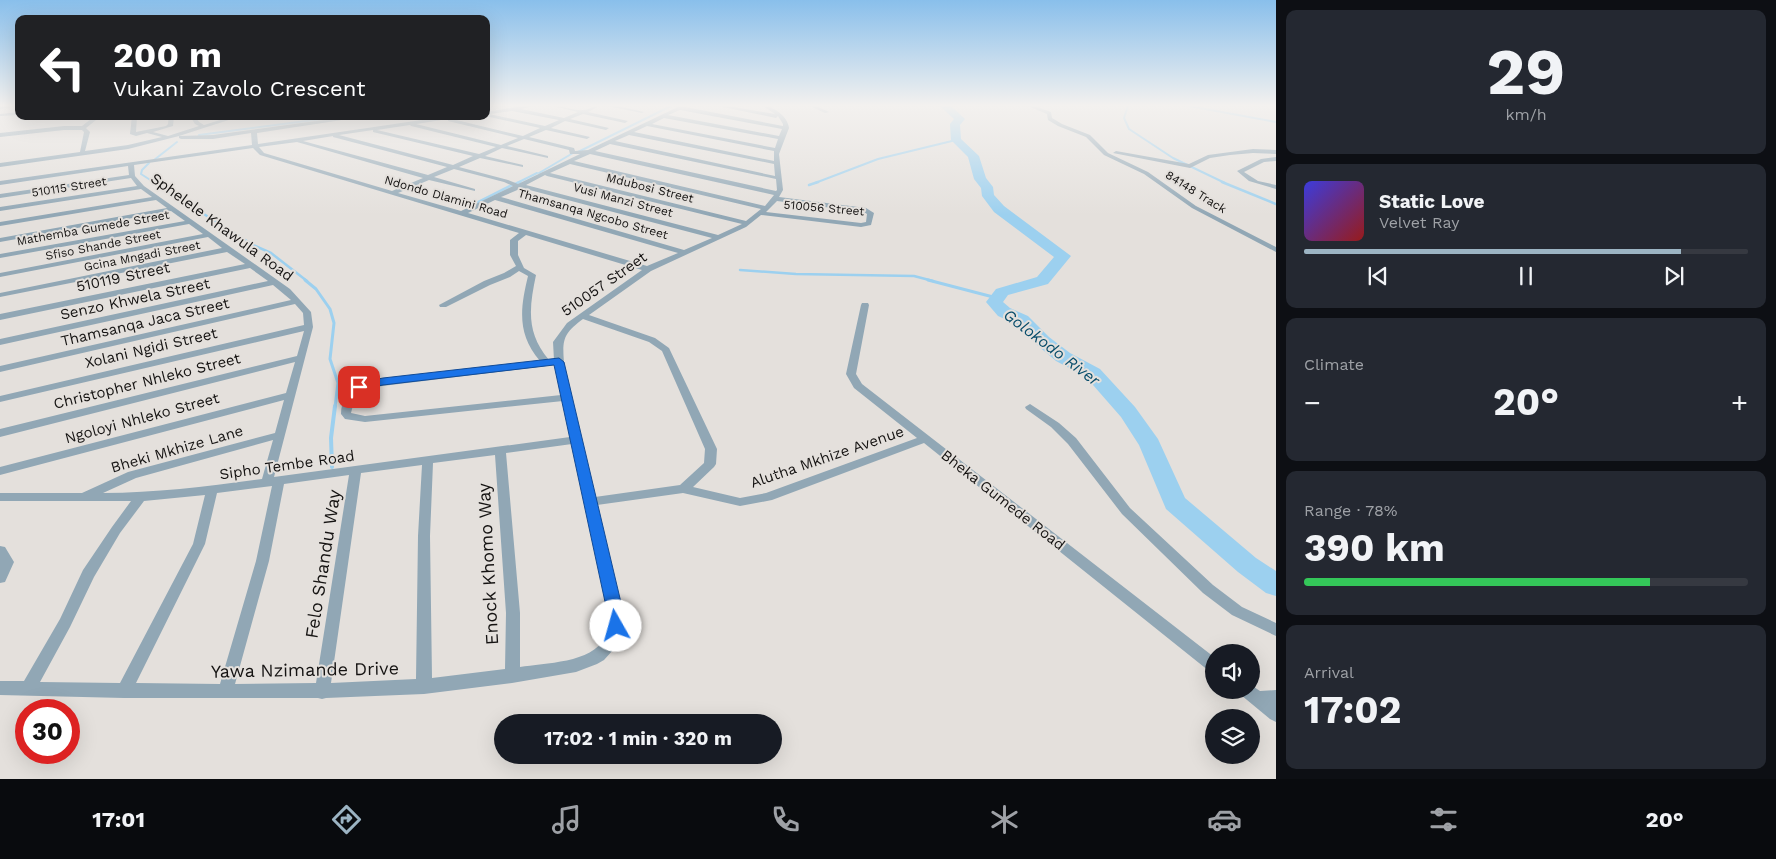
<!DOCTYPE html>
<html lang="en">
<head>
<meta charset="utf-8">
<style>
	body { margin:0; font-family:"Work Sans",sans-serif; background:#242831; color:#f1f3f6; height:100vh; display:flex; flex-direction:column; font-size:19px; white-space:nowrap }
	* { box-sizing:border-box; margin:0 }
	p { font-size:16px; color:#9ea1a6 }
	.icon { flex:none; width:28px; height:28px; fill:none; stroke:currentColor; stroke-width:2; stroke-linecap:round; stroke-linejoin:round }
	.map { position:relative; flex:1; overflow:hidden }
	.panel { display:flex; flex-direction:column; gap:10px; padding:10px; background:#0d0f14; width:500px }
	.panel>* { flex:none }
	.banner { position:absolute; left:15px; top:15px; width:475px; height:105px; border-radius:10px; box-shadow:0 5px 20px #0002; background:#202124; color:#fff; overflow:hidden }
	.controls { position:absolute; left:1205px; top:644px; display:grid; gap:10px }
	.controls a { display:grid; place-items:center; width:55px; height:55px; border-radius:50%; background:#171b24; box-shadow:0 5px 20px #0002; font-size:25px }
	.speed { position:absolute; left:15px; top:699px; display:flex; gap:10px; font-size:25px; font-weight:700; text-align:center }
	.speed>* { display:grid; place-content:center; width:65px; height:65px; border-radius:50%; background:#171b24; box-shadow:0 5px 20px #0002; line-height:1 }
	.speed .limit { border:8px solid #d22; background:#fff; color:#111 }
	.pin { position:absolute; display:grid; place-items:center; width:42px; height:42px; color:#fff; margin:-21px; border-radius:10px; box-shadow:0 2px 8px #0006 }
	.me { position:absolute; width:55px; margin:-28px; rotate:353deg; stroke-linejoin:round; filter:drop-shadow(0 0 4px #0008) }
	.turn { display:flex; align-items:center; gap:18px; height:105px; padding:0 15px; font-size:22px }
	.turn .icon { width:65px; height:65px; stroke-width:2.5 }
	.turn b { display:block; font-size:35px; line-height:42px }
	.big { font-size:38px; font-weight:700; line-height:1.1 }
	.panel .tile { flex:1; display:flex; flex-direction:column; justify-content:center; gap:8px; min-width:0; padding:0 18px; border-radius:10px; background:#242831 }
	.panel .dial { align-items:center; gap:0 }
	.dial b { font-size:65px; line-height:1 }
	.song { display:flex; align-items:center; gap:15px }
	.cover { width:60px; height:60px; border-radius:8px; background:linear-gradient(135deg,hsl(240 70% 55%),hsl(0 70% 35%)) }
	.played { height:5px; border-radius:2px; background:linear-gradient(90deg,#9cb4c3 85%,#363941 85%) }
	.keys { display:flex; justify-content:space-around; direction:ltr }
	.heat { display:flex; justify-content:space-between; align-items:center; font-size:28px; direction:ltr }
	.charge { height:8px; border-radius:4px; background:linear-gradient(90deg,#34c759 78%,#363941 0) }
	.trip { position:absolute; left:494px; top:714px; width:288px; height:50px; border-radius:25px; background:#171b24; box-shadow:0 5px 20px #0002; font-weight:700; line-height:50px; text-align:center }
	.tabs { display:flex; height:80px; justify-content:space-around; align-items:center; background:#090b0e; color:#9ea1a6 }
	.tabs .icon { width:35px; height:35px }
	.tabs .active { color:#9cb4c3 }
	.tabs b { font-size:22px; color:#f1f3f6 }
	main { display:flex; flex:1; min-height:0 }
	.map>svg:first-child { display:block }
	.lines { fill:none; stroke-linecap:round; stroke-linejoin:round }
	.stream-far3 { stroke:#9cd0ef; stroke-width:2 }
	.stream-far2 { stroke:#9cd0ef; stroke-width:2.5 }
	.stream-far1 { stroke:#9cd0ef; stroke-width:3 }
	.stream { stroke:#9cd0ef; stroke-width:4 }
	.river { fill:#9cd0ef; fill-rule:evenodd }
	.minor { fill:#91a7b5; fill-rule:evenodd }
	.route { fill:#1a73e8; stroke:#114b97 }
	.labels { text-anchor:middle; stroke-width:4; stroke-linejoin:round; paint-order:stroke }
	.far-street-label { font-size:12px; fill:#151312; stroke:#e4e0dc }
	.street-label { font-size:15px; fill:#151312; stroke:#e4e0dc }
	.water-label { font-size:16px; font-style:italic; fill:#074c6a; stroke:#e4e0dc }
	.near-street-label { font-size:18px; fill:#151312; stroke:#e4e0dc }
</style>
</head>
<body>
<main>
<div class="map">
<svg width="1276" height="779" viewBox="0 0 1276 779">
	<rect width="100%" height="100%" fill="#e4e0dc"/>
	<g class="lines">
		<path class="stream-far3" d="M1128 106 1124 118 1129 129 1173 158 1225 183
			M1189 106 1276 122
			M87 119 92 116
			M199 135 345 116
			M578 152 671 106
			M154 160 177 142
			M149 163 142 170 141 174 155 183
			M539 173 573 153
			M517 183 537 173
			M815 183 878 159 956 140"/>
		<path class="stream-far2" d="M153 182 253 245 271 253 307 281
			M1222 182 1276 204
			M515 184 520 182
			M809 185 818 182
			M478 202 512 185
			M740 270 796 274 914 276 933 281"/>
		<path class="stream-far1" d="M305 280 316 289 330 309 334 323 330 359 338 383 335 407
			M928 280 997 298"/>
		<path class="stream" d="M332 467 331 438 335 406"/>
		<path class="river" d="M940 106H951L965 119 960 125 961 139 979 156 986 178 993 187 994 195 1004 206 1071 256 1048 284 1008 295 1003 302 1010 308 1028 316 1049 337 1070 353 1100 369 1135 407 1158 439 1185 498 1256 558 1276 571V596L1266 593 1238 572 1166 509 1139 445 1121 417 1086 377 1056 361 1037 345 1016 324 998 316 986 302 996 289 1037 277 1054 257 994 212 982 196 981 188 974 179 968 157 951 140 950 124 954 119Z"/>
		<path class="minor" d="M16 106 0 109V107Z
			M523 106H534L521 109 564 118 578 112 553 106C562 106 575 111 583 110 589 110 593 106 599 106L588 112 628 121 625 123 583 114 570 119 609 128 606 130 565 121 551 128 590 137 587 139 546 130 529 137 574 148 575 151 588 150 680 106 783 126V124L778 116 776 118 718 106H728L775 114 763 106C774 106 788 117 789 128L779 154 783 190 779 197 866 208 874 213 871 225 861 227 761 215 746 227 651 271 589 315 655 338 669 348 717 449 716 464 714 467 693 487 740 498 766 493 917 438 854 388 846 374 861 305 862 303H868L869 305 856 374 862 384 1214 657V673L1209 671 924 443 772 500 740 506 683 493 597 505 622 611 620 635 613 650 604 660 597 664 576 672 512 683 424 694 326 698 322 699 318 698H124L0 695V681H24L60 619 83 570 112 527 131 501H0V493H82L128 472 275 433 284 400 0 475V467L286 393 295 362 0 437V429L297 356 304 331 0 402V396L304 325 303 313 295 304 0 372V366L291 300 273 285 0 345V339L268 281 250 268 0 320V314L245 264 227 252 0 297V293L222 248 208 237 0 277V273L203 234 189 224 0 258V254L185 221 171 211 0 242V238L167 208 156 200 0 226V222L152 197 141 189 0 211V207L137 186 131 178 0 198V194L129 175 128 166 0 185V181L252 145 251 133 213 139H181L179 138V136L128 149 0 167V163L80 152 84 132 82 130H64L0 137V133L64 126H82L95 116H101L86 128 90 132 85 151 128 145 162 137 147 133 136 136 130 134 132 116H137L136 132 166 126 168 124 169 116H174L173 126 153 132 168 136 199 126 195 124 190 116H195L199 122 204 125 233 116H241L179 136 213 135 353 116H368L257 133 258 144 449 116H463L452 119 523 136 540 128 485 116 486 112ZM680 110 782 129 779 136 668 115ZM512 111 559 120 545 126 489 114ZM664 118 778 139 775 148 652 124ZM448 119V121L518 138 501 145 416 124ZM410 125 411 126 496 147 479 154 377 130ZM647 126 774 151V161L634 132ZM373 130V132L473 156 453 165 339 135ZM629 135 774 164 775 176 615 141ZM333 136V137L447 167 428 175 303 141ZM524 139 569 150 570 154H580L518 184 508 180 459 167 480 158 523 167V165L485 156 502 148 548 158V156L507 146ZM297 142 423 178 392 191 264 153 259 147ZM610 144 776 179 777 190 776 191 595 151ZM253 148 260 155 519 233 510 240V255L516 266 504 273 484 281 439 305 440 307H446L490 285 510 277 519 271 528 276C520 309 517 334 540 361L359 383C348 390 341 401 341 414L345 419 365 422 563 401 570 437 274 477 313 327 311 312 290 289 144 186 135 176 134 165ZM590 154 774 195 765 206 574 161ZM570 164 761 209 746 221 550 173ZM454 169 504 182 513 186 461 211 398 193 429 180 475 191V189L434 177ZM545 175 547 176 742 224 718 235 526 185ZM522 188 712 238 684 250 501 197ZM495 200 678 253 647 266 468 213ZM777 201 864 212 867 214 866 222 861 223 766 212ZM526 235 642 270 567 323 553 342 554 360H549C526 333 529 308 536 275L524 268 518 255V241ZM583 319 649 342 662 351 705 449 704 463 680 485 595 497 564 362C562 339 564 333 583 319ZM555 365 561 395 365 416 351 413 355 397 366 388ZM273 440 262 479C209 486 157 493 103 493L136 478ZM572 444 608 611C608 620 608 630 604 638 593 663 544 663 520 667V613L506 453ZM495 455 506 613 505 669 432 678 430 536 433 463ZM422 465 418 536 416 679 331 683 361 473ZM349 475 316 683 235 684 269 561 284 484ZM272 486 256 561 220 684 136 683 205 544 217 493ZM205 495 193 544 120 683 40 682 70 627 94 577 120 533 144 501Z
			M607 106H617L644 112 642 113Z
			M810 106H816L829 112 825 113Z
			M1028 106H1034L1051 112 1052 118 1062 124 1090 135 1108 153 1148 172 1196 206 1276 247V252L1192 208 1144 174 1104 155 1086 137 1058 126 1048 120 1047 114Z
			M19 112V115L0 116V114Z
			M296 116H314L312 118Z
			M1253 149 1276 150V154L1253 153 1230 155 1210 158 1190 168 1113 153 1116 151 1189 164 1208 155Z
			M1276 157V161L1264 162 1244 172 1258 181 1276 185V189L1249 181 1237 171 1261 159Z
			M1030 404 1059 423 1076 438 1130 508 1213 585 1242 607 1276 623V636L1232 615 1203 593 1122 514 1068 444 1051 427 1026 409 1025 407Z
			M0 546 5 547 14 562 5 582 0 583Z
			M1251 685 1260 691 1276 690V722L1270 719 1241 695 1238 690H1251Z"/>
	</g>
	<linearGradient id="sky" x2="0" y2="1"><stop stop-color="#89bfeb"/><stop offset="0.49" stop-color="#f3f1ef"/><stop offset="1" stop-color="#f3f1ef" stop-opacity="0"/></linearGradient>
	<rect width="1276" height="215" fill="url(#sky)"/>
	<path class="route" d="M559 358 564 362 623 611 624 626 622 631 616 633 610 631 608 626 607 611 554 365 383 385 359 390 353 387 355 384 383 378Z"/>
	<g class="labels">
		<g class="far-street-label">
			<text transform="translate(69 187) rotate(-9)" y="4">510115 Street</text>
			<text transform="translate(650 188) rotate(14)" y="4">Mdubosi Street</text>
			<text transform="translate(1196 192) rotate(32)" y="4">84148 Track</text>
			<text transform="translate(446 197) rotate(16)" y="4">Ndondo Dlamini Road</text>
			<text transform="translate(623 200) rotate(15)" y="4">Vusi Manzi Street</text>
			<text transform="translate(824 208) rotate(5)" y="4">510056 Street</text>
			<text transform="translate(593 214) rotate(16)" y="4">Thamsanqa Ngcobo Street</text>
			<text transform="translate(93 228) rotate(-10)" y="4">Mathemba Gumede Street</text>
			<text transform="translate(103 245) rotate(-11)" y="4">Sfiso Shande Street</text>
			<text transform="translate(142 256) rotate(-11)" y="4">Gcina Mngadi Street</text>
		</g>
		<g class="street-label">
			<text transform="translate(222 227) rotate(36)" y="5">Sphelele Khawula Road</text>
			<text transform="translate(123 277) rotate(-12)" y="5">510119 Street</text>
			<text transform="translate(604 284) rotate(-35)" y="5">510057 Street</text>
			<text transform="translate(135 299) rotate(-12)" y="5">Senzo Khwela Street</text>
			<text transform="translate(145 322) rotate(-13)" y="5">Thamsanqa Jaca Street</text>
			<text transform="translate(151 348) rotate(-13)" y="5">Xolani Ngidi Street</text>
			<text transform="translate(147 381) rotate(-14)" y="5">Christopher Nhleko Street</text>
			<text transform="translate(142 418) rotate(-15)" y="5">Ngoloyi Nhleko Street</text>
			<text transform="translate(177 449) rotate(-16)" y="5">Bheki Mkhize Lane</text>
			<text transform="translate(827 457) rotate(-19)" y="5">Alutha Mkhize Avenue</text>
			<text transform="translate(287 465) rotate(-8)" y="5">Sipho Tembe Road</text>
			<text transform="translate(1003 500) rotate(38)" y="5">Bheka Gumede Road</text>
		</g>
		<g class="water-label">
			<text transform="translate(1052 347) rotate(37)" y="6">Golokodo River</text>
		</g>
		<g class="near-street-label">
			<text transform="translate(323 564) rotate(-81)" y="6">Felo Shandu Way</text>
			<text transform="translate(488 564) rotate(-93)" y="6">Enock Khomo Way</text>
			<text transform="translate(305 670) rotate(-1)" y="6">Yawa Nzimande Drive</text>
		</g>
	</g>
</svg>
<div class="controls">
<a><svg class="icon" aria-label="sound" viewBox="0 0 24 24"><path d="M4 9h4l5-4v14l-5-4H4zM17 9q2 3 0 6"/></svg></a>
<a><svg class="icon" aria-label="layers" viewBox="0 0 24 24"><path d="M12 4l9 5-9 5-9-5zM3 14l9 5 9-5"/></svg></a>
</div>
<div class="speed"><div class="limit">30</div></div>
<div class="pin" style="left:359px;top:387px;background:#d93025"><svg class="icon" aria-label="arrive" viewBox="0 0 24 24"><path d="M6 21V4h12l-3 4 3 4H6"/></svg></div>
<svg class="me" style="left:616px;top:626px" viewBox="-20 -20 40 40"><circle r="19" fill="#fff"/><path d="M0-13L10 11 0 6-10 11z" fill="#1a73e8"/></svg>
<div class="trip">17:02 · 1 min · 320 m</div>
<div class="banner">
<div class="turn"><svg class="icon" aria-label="left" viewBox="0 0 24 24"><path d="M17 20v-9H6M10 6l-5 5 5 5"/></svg><div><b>200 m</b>Vukani Zavolo Crescent</div></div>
</div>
</div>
<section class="panel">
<div class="tile dial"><b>29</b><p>km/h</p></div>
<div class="tile">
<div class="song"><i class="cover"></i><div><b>Static Love</b><p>Velvet Ray</p></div></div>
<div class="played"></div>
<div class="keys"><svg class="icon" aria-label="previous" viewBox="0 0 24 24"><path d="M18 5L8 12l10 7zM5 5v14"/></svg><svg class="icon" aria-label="pause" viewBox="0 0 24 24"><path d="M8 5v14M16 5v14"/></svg><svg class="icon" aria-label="next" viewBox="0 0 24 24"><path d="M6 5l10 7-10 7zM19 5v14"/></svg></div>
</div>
<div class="tile"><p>Climate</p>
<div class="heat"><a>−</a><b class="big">20°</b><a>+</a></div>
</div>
<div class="tile"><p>Range · 78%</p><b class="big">390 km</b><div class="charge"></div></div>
<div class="tile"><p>Arrival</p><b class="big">17:02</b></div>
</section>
</main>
<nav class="tabs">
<b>17:01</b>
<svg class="icon active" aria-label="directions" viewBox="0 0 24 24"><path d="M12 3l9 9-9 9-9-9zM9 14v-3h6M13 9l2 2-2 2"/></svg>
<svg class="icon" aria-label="music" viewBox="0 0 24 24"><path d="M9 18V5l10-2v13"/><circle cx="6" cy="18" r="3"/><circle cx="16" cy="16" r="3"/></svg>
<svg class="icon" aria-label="phone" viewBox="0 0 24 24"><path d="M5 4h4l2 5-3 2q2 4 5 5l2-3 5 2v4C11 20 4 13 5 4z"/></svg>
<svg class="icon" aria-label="climate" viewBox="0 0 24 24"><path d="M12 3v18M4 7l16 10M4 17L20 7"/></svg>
<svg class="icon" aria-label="car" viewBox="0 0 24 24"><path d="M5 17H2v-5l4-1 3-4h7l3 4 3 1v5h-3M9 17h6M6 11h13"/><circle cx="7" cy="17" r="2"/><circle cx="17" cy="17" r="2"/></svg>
<svg class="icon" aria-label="filters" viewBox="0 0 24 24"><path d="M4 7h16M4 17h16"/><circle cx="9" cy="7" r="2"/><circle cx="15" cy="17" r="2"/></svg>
<b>20°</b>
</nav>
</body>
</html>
